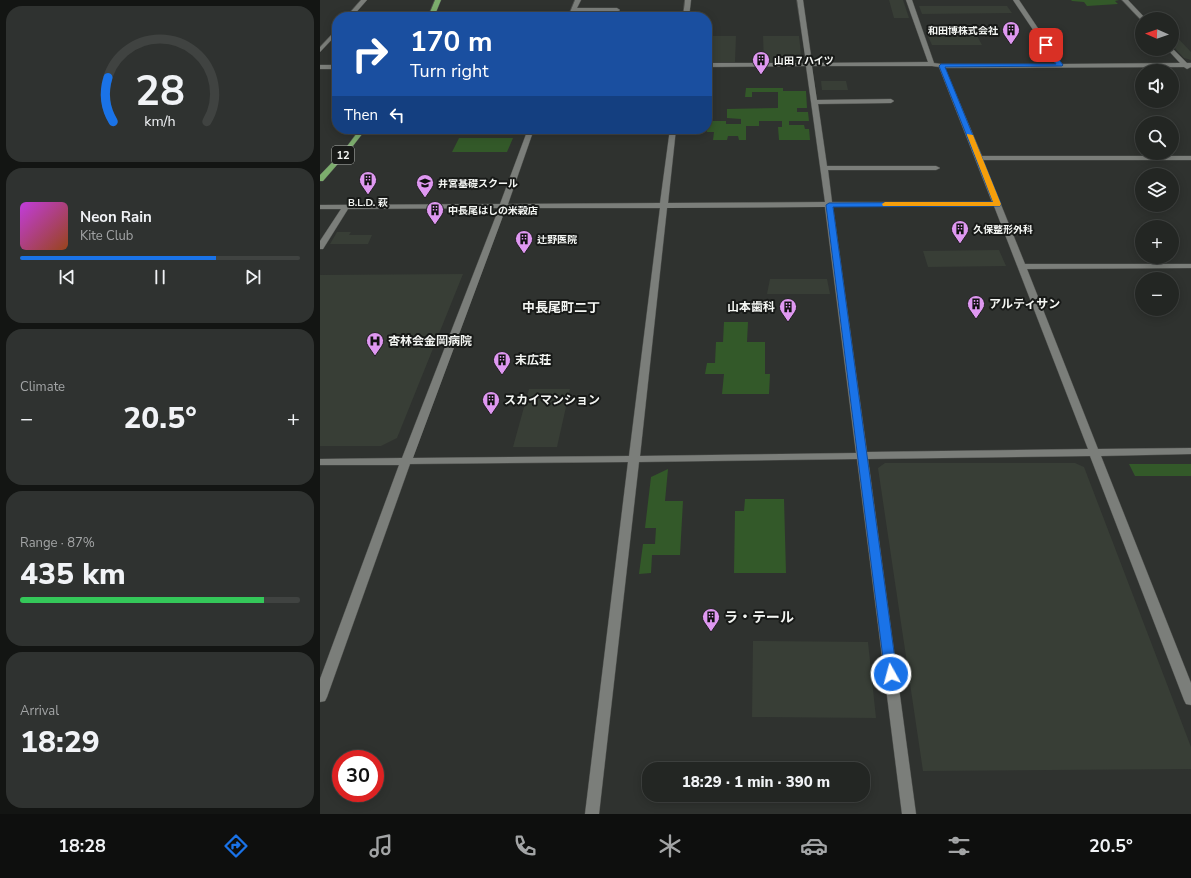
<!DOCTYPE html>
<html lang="en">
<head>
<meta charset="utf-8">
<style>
	body { margin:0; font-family:"Nunito Sans","Noto Sans JP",sans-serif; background:#2f3230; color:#f1f3f6; height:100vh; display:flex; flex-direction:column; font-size:15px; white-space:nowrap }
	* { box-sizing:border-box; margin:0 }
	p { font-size:13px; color:#a3a5a6 }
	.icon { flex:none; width:22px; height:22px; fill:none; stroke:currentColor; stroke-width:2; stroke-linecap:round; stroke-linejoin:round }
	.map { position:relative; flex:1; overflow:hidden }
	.sheet { display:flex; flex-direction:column; gap:6px; padding:6px; background:#131513; width:320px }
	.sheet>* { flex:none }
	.hud { position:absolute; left:12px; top:12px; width:380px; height:122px; border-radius:16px; box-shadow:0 2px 10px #0003,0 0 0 1px #404341; background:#1a4fa0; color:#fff; overflow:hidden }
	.needle { width:26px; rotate:272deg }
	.tools { position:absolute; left:815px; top:12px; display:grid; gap:8px }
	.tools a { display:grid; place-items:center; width:44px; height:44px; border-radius:50%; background:#232623; box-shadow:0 2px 10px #0003,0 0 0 1px #404341; font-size:20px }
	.speed { position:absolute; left:12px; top:750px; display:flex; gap:8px; font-size:20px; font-weight:700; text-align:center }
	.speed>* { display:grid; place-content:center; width:52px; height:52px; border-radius:50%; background:#232623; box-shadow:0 2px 10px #0003,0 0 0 1px #404341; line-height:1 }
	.speed .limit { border:6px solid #d22; background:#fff; color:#111 }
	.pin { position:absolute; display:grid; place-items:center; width:34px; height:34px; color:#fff; margin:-17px; border-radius:8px; box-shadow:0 2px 6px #0006 }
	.me { position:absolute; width:44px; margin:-22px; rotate:353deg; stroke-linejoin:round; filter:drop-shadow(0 0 3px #0008) }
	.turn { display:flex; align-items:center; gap:14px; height:84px; padding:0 12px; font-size:18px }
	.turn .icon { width:52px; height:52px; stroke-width:2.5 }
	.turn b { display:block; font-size:28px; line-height:34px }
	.then { display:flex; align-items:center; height:38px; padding:0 12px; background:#0003; gap:8px; font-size:15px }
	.big { font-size:30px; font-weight:800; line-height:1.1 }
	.sheet .card { flex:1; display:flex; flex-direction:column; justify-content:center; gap:6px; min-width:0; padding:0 14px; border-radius:16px; background:#2f3230 }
	.sheet .dial { align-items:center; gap:0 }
	.dial svg { height:104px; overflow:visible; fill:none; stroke:#404341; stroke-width:7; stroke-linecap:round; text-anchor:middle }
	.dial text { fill:#f1f3f6; stroke:none }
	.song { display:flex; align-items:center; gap:12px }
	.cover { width:48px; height:48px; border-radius:6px; background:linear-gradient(135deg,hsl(290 70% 55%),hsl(20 70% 35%)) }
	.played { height:4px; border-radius:2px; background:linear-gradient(90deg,#1a73e8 70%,#404341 70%) }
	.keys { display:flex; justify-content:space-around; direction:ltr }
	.heat { display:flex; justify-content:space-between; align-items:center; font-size:22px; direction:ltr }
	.charge { height:6px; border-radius:3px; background:linear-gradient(90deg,#34c759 87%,#404341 0) }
	.trip { position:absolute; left:322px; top:762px; width:228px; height:40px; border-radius:16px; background:#232623; box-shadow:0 2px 10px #0003,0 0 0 1px #404341; font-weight:800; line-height:40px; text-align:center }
	.tab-bar { display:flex; height:64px; justify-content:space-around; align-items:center; background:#0e0f0e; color:#a3a5a6 }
	.tab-bar .icon { width:28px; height:28px }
	.tab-bar .on { color:#1a73e8 }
	.tab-bar b { font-size:18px; color:#f1f3f6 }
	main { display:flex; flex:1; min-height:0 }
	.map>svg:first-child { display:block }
	.built { fill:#383e36 }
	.green { fill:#335929 }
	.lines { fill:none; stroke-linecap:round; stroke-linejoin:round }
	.minor-casing { stroke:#4d4f4c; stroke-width:1 }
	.major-casing { stroke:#4d4f4c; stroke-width:1 }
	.minor { fill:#7b7e7a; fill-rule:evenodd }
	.major { fill:#7cad6d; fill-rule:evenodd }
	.route { fill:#1a73e8; stroke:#114b97 }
	.slow { fill:#f59e0b }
	.labels { text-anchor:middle; stroke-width:4; stroke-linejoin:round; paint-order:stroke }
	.far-poi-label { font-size:10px; font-weight:bold; fill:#f4f6f3; stroke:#181a18; text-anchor:start }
	.shield { fill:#181a18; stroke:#b2b4b1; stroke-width:1 }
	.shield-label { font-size:11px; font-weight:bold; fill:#f4f6f3 }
	.poi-label { font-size:12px; font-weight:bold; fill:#f4f6f3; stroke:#181a18; text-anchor:start }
	.neighbourhood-label { font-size:13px; font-weight:bold; fill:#f4f6f3; stroke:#181a18 }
	.near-poi-label { font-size:14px; font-weight:bold; fill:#f4f6f3; stroke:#181a18; text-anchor:start }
</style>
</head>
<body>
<main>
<section class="sheet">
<div class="card dial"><svg viewBox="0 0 100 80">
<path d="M14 69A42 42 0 1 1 86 69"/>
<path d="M14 69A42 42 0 0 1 10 35" stroke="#1a73e8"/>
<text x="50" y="56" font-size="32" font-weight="700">28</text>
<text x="50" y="72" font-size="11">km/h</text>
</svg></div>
<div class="card">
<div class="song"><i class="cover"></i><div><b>Neon Rain</b><p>Kite Club</p></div></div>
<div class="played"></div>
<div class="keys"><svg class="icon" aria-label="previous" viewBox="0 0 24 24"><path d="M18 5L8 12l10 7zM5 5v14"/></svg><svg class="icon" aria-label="pause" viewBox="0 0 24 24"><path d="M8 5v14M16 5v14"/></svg><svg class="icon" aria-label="next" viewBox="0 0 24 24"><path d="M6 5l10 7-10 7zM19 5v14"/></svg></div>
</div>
<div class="card"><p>Climate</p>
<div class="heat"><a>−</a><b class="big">20.5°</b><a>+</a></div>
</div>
<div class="card"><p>Range · 87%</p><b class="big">435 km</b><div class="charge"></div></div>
<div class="card"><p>Arrival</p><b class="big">18:29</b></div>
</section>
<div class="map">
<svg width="871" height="814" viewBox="0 0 871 814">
	<rect width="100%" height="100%" fill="#2f322f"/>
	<path class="built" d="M569 0H583L589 18H574Z
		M599 6H687L692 13 602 14Z
		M606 32H655L662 45H612Z
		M852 32 871 52V60L864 58 852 45Z
		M387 36H416L415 62H387Z
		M443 36H479L482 62H444Z
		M501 81H526L528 90H502Z
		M17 232H31L29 235H52L48 244H10Z
		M679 250 686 266 608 267 603 251Z
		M143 274 77 438 61 446H0V275Z
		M450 279H507L510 294H447Z
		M209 389H250L237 447H193Z
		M565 463H755L764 467 871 747V769L603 771 558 468Z
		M433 641 548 642 556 718 432 717Z"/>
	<path class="green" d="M751 0H799L795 1 798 4 767 6 764 2 752 1Z
		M426 88H463V91H486L487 108H477V112H488L489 121H469V125H484L485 129H489L490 140H459L458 127H462V121H439V126H426V140H419L418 136H408L407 140H393L394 132H387V121H406V124H421V119L407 118V109L458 108V92H432V97H425Z
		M139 138H193L187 152H132Z
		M404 322H428L427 342H445V374H450L449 394H402L404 374H385L387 363H395L396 342H403Z
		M809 464H871V476H815Z
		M348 469 345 501H363L360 555H332L331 573 319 574 323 544H335L336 528H325L331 477Z
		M425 499H464L466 573H414L415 511H424Z"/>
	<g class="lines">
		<defs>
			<path id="minor" d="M41 0H47L32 17H26Z
				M255 0H261L257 8H297L300 10 297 12H256L254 17H248Z
				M365 0H371L369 17H363Z
				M477 0H483L492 63 608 62 586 0H592L614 63 621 64H736L693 0H699L742 64 860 63 847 49 852 48 867 63H871V67L867 69 864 67 625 68 662 156H871V160H663L705 264H871V268L707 269 778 449 871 448V454L781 456 871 683V705L866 704 864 700 770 456 548 459 596 814H582L537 459 319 462 279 814H265L308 462 90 464 7 697 5 701 0 702V679L79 465H0V459L82 458 179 208 28 209 3 249H0V241L21 209H0V205L180 204 208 129H214L188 204 340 203 350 129H356L348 203 505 202 486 66 387 67V63H486ZM492 66H612L619 67 672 202H512L508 170H616L620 168 616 166H507L498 104 571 103 574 101 571 99 497 100ZM674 206 768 449 547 452 513 207ZM505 207 536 453 320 456 347 208ZM186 208H340L309 456 93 458Z
				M802 0H808L826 19 821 20Z
				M17 29V34L0 52V47Z
				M0 65H17V69H0Z"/>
			<path id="major" d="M115 0H121L114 17H108Z
				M40 129H46L29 151 3 181H0V175L25 149Z"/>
		</defs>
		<use href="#minor" class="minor-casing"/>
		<use href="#major" class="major-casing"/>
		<use href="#minor" class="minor"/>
		<use href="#major" class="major"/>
	</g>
	<path class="route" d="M725 44H728L743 65 742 66 625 67 681 204 680 206 513 207 577 674 575 677 571 678 566 677 565 674 506 205 509 203 673 202 619 66 621 64H736L724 45Z"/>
	<path class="slow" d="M647 134 653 135 681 204 680 206H563L562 204 565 202H673L647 135Z"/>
	<defs>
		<symbol id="building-pin" viewBox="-11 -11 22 30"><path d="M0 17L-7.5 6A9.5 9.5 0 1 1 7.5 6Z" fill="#df98f1" stroke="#181a18"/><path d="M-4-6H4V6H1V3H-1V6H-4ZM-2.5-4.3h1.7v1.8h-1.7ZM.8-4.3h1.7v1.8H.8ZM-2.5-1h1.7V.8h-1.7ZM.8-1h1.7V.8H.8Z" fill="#111"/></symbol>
		<symbol id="university-pin" viewBox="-11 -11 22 30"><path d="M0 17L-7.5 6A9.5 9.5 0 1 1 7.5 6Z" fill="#df98f1" stroke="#181a18"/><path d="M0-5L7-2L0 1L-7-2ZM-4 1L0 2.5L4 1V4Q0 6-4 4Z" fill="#111"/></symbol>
		<symbol id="hospital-pin" viewBox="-11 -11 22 30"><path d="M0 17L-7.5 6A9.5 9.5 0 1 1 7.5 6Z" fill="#df98f1" stroke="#181a18"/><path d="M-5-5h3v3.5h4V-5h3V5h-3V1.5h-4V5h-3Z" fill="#111"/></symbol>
	</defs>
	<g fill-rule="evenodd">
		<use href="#building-pin" x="681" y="20" width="20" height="27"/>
		<use href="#building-pin" x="431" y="50" width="20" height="27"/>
		<use href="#building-pin" x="38" y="170" width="20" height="27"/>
		<use href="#university-pin" x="95" y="173" width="20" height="27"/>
		<use href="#building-pin" x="105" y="200" width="20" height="27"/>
		<use href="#building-pin" x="630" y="219" width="20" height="27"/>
		<use href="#building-pin" x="194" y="229" width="20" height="27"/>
		<use href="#building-pin" x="646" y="294" width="20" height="27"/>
		<use href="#building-pin" x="458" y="297" width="20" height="27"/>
		<use href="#hospital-pin" x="45" y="331" width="20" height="27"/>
		<use href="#building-pin" x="172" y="350" width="20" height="27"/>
		<use href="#building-pin" x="161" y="390" width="20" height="27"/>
		<use href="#building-pin" x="381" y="607" width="20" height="27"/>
	</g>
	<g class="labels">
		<g class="far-poi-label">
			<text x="678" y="34" text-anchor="end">和田博株式会社</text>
			<text x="454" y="64">山田７ハイツ</text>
			<text x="118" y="187">井宮基礎スクール</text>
			<text x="48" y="206" text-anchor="middle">B.L.D. 萩</text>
			<text x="128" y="214">中長尾はしの米穀店</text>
			<text x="653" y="233">久保整形外科</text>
			<text x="217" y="243">辻野医院</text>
		</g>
		<rect class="shield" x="12" y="146" width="22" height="18" rx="3"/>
		<g class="shield-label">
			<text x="23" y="159">12</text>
		</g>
		<g class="poi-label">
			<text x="669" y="308">アルティサン</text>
			<text x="455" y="311" text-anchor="end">山本歯科</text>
			<text x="68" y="345">杏林会金岡病院</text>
			<text x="195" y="364">末広荘</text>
			<text x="184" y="404">スカイマンション</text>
		</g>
		<g class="neighbourhood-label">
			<text x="241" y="312">中長尾町二丁</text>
		</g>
		<g class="near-poi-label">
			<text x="404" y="622">ラ・テール</text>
		</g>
	</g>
</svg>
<div class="tools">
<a><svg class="needle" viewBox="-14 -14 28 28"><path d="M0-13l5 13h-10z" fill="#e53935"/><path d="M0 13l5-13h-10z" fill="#a3a5a6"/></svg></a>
<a><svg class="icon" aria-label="sound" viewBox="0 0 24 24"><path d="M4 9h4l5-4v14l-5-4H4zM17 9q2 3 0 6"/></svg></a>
<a><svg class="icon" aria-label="search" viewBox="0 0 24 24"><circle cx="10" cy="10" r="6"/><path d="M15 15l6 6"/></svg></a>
<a><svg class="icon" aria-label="layers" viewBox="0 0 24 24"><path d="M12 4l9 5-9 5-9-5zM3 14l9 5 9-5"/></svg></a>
<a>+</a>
<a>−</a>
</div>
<div class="speed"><div class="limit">30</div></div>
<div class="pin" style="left:726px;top:45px;background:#d93025"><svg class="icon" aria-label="arrive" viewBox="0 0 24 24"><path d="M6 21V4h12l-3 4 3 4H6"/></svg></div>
<svg class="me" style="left:571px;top:674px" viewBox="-20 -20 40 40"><circle r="17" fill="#1a73e8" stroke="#fff" stroke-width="3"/><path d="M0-11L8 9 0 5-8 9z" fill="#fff"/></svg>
<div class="trip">18:29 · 1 min · 390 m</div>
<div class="hud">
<div class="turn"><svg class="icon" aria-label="right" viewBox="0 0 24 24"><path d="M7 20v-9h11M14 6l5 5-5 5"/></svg><div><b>170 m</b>Turn right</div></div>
<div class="then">Then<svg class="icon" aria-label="left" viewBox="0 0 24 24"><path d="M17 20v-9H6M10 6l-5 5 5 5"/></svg></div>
</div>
</div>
</main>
<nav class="tab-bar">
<b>18:28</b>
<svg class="icon on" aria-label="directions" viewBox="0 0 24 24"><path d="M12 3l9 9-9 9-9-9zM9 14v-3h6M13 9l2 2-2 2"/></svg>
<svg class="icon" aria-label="music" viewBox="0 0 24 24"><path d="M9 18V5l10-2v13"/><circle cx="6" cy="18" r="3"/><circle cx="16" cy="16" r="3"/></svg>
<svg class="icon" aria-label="phone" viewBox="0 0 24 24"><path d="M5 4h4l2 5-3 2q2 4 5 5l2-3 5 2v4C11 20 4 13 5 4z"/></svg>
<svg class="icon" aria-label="climate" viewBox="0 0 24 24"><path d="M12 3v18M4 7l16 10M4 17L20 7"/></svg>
<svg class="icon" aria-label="car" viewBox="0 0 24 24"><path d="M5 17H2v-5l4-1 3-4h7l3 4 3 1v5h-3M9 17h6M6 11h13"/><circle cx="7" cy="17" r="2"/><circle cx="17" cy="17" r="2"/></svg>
<svg class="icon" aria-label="filters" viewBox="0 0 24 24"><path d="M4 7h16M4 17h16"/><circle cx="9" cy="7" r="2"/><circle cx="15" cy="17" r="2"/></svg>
<b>20.5°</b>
</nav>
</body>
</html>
